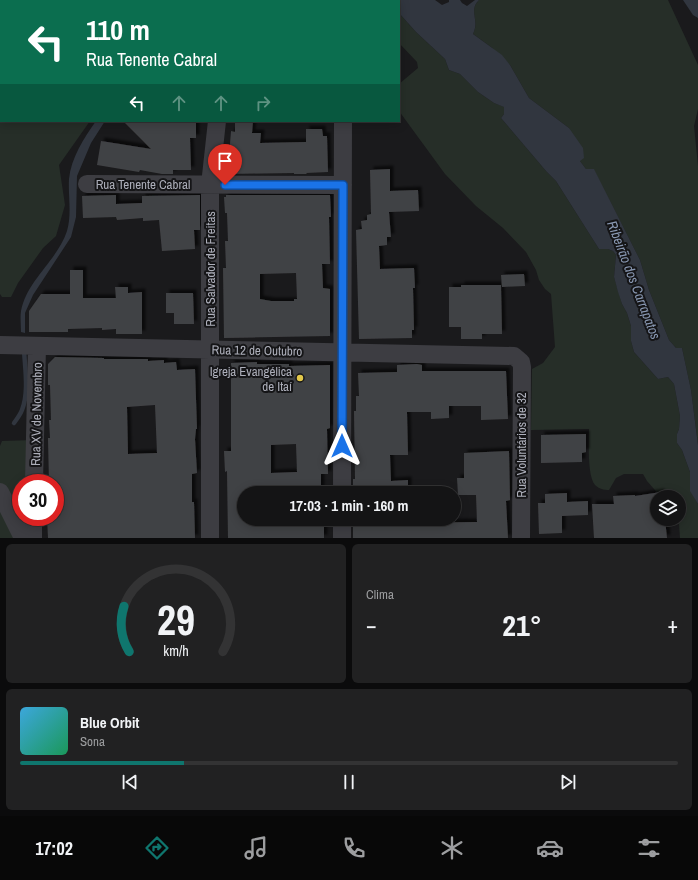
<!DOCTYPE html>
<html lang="pt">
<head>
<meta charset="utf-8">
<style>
	body { margin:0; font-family:"Archivo Narrow",sans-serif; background:#212122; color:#f1f3f6; height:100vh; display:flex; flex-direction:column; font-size:15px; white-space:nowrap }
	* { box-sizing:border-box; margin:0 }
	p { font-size:13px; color:#9d9ea0 }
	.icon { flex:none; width:22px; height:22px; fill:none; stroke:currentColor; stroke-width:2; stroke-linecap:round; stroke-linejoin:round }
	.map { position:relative; height:538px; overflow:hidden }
	.panel { display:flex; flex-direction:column; gap:6px; padding:6px; background:#0b0b0c; flex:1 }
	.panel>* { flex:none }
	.banner { position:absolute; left:0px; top:0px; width:400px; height:122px; box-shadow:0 2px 10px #0003,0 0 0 1px #333334; background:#0b6e4f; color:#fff; overflow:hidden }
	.buttons { position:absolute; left:650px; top:490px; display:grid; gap:8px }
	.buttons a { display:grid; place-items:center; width:36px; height:36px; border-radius:50%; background:#141415; box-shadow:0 2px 10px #0003,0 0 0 1px #333334; font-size:20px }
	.speed { position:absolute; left:12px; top:474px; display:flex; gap:8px; font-size:20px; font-weight:700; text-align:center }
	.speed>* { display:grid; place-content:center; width:52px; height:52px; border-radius:50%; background:#141415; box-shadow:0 2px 10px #0003,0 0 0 1px #333334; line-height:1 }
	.speed .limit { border:6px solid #d22; background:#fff; color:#111 }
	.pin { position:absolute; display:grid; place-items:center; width:34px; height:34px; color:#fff; margin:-41px -17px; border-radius:50% 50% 50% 0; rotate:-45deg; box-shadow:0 0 4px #0007 }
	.pin .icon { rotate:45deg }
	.me { position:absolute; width:44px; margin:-22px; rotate:0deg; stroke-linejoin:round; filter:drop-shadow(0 0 3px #0008) }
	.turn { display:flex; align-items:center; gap:14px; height:84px; padding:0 20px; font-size:18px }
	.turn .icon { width:52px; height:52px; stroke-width:2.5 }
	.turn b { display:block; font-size:28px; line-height:34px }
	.lanes { display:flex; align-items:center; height:38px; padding:0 20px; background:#0003; justify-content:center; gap:20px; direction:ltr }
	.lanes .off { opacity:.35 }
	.big { font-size:30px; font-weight:800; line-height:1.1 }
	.panel .widget { flex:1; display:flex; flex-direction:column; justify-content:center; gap:6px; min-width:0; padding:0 14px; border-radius:6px; background:#212122 }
	.panel .dial { align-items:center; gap:0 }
	.dial svg { height:104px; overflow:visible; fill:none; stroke:#333334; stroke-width:7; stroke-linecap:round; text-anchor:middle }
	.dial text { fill:#f1f3f6; stroke:none }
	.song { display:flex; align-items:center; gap:12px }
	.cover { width:48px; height:48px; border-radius:6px; background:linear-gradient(135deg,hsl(200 70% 55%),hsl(150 70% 35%)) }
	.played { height:4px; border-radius:2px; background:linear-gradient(90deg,#0f766e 25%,#333334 25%) }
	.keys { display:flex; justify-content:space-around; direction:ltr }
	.heat { display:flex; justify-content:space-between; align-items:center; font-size:22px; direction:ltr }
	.panel .tiles { flex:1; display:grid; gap:6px; grid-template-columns:1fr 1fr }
	.widget:last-child { grid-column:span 2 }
	.trip { position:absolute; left:237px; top:486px; width:224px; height:40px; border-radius:20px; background:#141415; box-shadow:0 2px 10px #0003,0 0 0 1px #333334; font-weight:800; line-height:40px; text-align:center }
	.menu { display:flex; height:64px; justify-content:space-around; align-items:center; background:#080808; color:#9d9ea0 }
	.menu .icon { width:28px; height:28px }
	.menu .current { color:#0f766e }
	.menu b { font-size:18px; color:#f1f3f6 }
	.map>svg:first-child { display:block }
	.green { fill:#262e28 }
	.water { fill:#31363f }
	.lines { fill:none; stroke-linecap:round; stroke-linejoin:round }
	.stream { stroke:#31363f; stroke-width:4.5 }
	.building { fill:#414245; fill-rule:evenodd; filter:url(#shadow) }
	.minor { stroke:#3d3d42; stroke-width:18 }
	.route-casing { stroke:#114b97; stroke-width:10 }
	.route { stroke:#1a73e8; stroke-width:7 }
	.poi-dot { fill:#e2c84b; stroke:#151517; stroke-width:1.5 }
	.labels { text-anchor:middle; stroke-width:4; stroke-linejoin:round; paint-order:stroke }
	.street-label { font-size:13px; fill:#adafba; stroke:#151517 }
	.poi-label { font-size:13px; fill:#adafba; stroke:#151517; text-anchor:end }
	.water-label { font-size:14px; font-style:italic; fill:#8897b1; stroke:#151517 }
</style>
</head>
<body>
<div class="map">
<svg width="698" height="538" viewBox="0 0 698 538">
	<defs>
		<filter id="shadow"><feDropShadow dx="3.5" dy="-3.5" stdDeviation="1" flood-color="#0009"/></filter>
	</defs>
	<rect width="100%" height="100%" fill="#1a1a1c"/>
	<path class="green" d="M0 0H172L1 1V121H90L59 165 65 205 56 236 43 248 18 283 11 297H2L0 294Z
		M479 0H668L698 65V109L694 126 698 166V445L691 390 682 348H676L669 340 649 290 640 260 594 170 586 169 580 161 569 128 529 98 510 65 491 47 473 34C480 19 468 11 479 0Z
		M399 13 416 32 445 59 449 70 460 74 478 92 494 103 505 107 504 114 501 118 546 171 556 181 599 249H608L613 251 616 255 614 277 622 304 627 313 631 326V341L634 352 658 379 668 377 674 384 680 416 679 429 677 434V443L682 450 690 472 691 491 698 504V538H680L679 524 677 519H679V497H661L647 481 643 474H624L616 478 609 490C604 490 599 489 595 485 587 476 589 442 589 429L531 430 532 369 543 363 555 347 551 294 545 289 539 280 536 270 526 252 503 228 476 206 445 174 399 111V84L418 68 417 62 399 43Z
		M34 440 33 483H21V517H32V538L0 496V446L2 441Z
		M0 502 20 538H0Z"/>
	<path class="water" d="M386 0H435L442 5 449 2V0H460L462 3 467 6 475 0H479C468 11 480 19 473 34L502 55 510 65 529 98 569 128 583 148 584 158 580 161 586 169H594L640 260 649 290 669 340 676 348H682L691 390 698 445V504L690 491V472L682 450 677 443V434L679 429 680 416 674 384 668 377 658 379 634 352 631 341V326L627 313 622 304 618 292 614 277 616 255 613 251 608 249H599L556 181 546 171 501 118 504 114V107L494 103 478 92 460 74 449 70 445 59 416 32 399 13V1Z
		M683 0H698V18L693 15Z
		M96 121H105L91 143 77 176 76 217 71 237 33 295 25 313V333L21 332C21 325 20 318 21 311 27 280 57 261 67 231 72 214 68 196 69 179 71 158 84 138 96 121Z"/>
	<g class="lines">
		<path class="stream" d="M14 423C17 419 20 415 22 410 29 392 25 369 24 350"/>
	</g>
	<path class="building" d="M123 121H196V138H190L191 170H173V174H162L140 170 139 172 97 165 101 141 151 149Z
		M235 121H253L252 133H261L260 143 306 142V129H322L323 136H327L328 172 306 173 307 174H294V173L225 174V157H229L231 131 235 132Z
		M390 169V191L418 190 419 211 389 212 391 237H387V245L379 246 380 269 414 268 415 288H413L414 330H412V338L359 339 356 230 362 229 361 221 367 220V215L371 214 370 170Z
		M116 195V204L142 203V196L200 195V230H194L195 249 162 251 159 220 143 221V218L117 220 116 217 83 218 82 196Z
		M226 195H330L331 217H329L330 264H322L323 288 330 289V336L224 338 223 268H226L225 241H228L227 213H225L224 197H226ZM296 273 297 299H294V301H271L260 299V274Z
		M70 270H83V298H116L115 287H128V293L142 292V334H116V329L102 330V328L68 329V332H29V311L41 294H70Z
		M524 274 525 286 502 287 501 275Z
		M461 285H501L502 334H482V339H461V327H449V287H461Z
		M166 293H193L194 324H174V313H166Z
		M55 357 104 358V359H148V361L164 360V363L176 362 177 370 195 369 197 429H196L195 439 197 473 192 474V502H194L195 538H48L47 517H55V483H49L48 438H50L49 420H51L50 385H48V364ZM155 405 157 453 128 454 127 407Z
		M257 362V364H289V366L330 365V428L327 429 328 474H321V493H244V519H324V538H228L227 471 225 472 224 451H231V363ZM296 444 297 472 271 473V445Z
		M417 364 422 365V371H506L508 419 481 420V406H449V418L431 419V412H407L408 455H390L391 481 408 480V493H353V479H355L354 411H356V396H359L358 373 397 372V365Z
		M586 434V452L582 453V462L541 463V435Z
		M509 451 510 500 506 501 508 538H353V519H395V523L477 522 476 495H458L457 478H464V453Z
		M661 492 662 497H657V519H665L667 538H594L592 504H614L613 496 635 495V496Z
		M567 493V502L588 501V515L562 516V533L539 534 538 503H545V494Z"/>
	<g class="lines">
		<path class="minor" d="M343 0V1
			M250 1V0
			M87 184 343 185
			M0 345 514 356 521 362 522 367 521 538
			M34 483 37 346
			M0 492 23 538
			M342 493 343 121
			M33 538V517
			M210 538V185L217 121
			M342 538V519"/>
	</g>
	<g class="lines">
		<defs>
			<path id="route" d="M225 185H343L342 446"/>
		</defs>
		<use href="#route" class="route-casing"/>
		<use href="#route" class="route"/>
	</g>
	<circle class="poi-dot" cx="300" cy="378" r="4"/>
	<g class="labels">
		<g class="street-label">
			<text x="143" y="189">Rua Tenente Cabral</text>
			<text transform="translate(210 269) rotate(-90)" y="5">Rua Salvador de Freitas</text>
			<text transform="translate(257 350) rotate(1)" y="5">Rua 12 de Outubro</text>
			<text transform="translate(36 414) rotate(-89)" y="5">Rua XV de Novembro</text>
			<text transform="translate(521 445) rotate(-90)" y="5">Rua Voluntários de 32</text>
		</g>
		<g class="poi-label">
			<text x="292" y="376">Igreja Evangélica<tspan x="292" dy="15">de Itaí</tspan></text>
		</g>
		<g class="water-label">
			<text transform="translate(634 280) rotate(69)" y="5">Ribeirão dos Carrapatos</text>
		</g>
	</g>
</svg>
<div class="buttons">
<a><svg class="icon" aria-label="layers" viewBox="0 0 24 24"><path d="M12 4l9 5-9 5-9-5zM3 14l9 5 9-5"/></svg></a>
</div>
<div class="speed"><div class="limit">30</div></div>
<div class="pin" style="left:225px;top:185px;background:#d93025"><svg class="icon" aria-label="arrive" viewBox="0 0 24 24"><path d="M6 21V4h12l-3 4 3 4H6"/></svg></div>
<svg class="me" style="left:342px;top:446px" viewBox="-20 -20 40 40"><path d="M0-17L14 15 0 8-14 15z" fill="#1a73e8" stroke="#fff" stroke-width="4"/></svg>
<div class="trip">17:03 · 1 min · 160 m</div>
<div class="banner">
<div class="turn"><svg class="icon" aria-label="left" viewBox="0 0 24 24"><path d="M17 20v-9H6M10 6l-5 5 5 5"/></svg><div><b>110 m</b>Rua Tenente Cabral</div></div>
<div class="lanes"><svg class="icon" aria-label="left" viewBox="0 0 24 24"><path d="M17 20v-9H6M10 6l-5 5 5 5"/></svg><svg class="icon off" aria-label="ahead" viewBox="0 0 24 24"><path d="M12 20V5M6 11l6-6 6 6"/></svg><svg class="icon off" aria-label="ahead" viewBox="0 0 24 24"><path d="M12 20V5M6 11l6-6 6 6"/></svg><svg class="icon off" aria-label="right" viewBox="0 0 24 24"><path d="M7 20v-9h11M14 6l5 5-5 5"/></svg></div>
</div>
</div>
<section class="panel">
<div class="tiles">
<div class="widget dial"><svg viewBox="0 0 100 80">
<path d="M14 69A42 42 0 1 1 86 69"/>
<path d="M14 69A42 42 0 0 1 10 34" stroke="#0f766e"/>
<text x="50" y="56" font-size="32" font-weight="700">29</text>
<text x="50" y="72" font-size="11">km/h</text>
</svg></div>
<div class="widget"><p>Clima</p>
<div class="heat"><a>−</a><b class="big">21°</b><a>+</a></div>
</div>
<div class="widget">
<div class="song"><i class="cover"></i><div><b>Blue Orbit</b><p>Sona</p></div></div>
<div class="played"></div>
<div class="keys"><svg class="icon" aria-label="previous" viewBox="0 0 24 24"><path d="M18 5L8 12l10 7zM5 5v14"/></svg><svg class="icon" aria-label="pause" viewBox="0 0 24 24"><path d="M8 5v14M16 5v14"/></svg><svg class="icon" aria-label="next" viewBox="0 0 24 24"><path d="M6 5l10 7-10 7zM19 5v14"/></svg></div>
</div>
</div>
</section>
<nav class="menu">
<b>17:02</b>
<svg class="icon current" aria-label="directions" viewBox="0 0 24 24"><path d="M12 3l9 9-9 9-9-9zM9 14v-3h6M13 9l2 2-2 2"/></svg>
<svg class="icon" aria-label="music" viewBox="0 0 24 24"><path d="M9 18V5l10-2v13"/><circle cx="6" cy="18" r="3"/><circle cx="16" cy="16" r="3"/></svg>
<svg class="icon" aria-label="phone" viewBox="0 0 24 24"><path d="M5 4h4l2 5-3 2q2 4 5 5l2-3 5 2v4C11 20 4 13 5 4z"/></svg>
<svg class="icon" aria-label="climate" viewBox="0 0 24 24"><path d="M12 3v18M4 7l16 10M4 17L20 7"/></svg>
<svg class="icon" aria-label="car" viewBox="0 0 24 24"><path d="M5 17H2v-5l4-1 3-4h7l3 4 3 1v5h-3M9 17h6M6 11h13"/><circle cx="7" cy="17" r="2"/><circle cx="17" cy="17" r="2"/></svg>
<svg class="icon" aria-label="filters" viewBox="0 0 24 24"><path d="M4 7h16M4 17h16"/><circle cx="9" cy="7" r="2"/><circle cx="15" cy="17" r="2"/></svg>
</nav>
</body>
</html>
